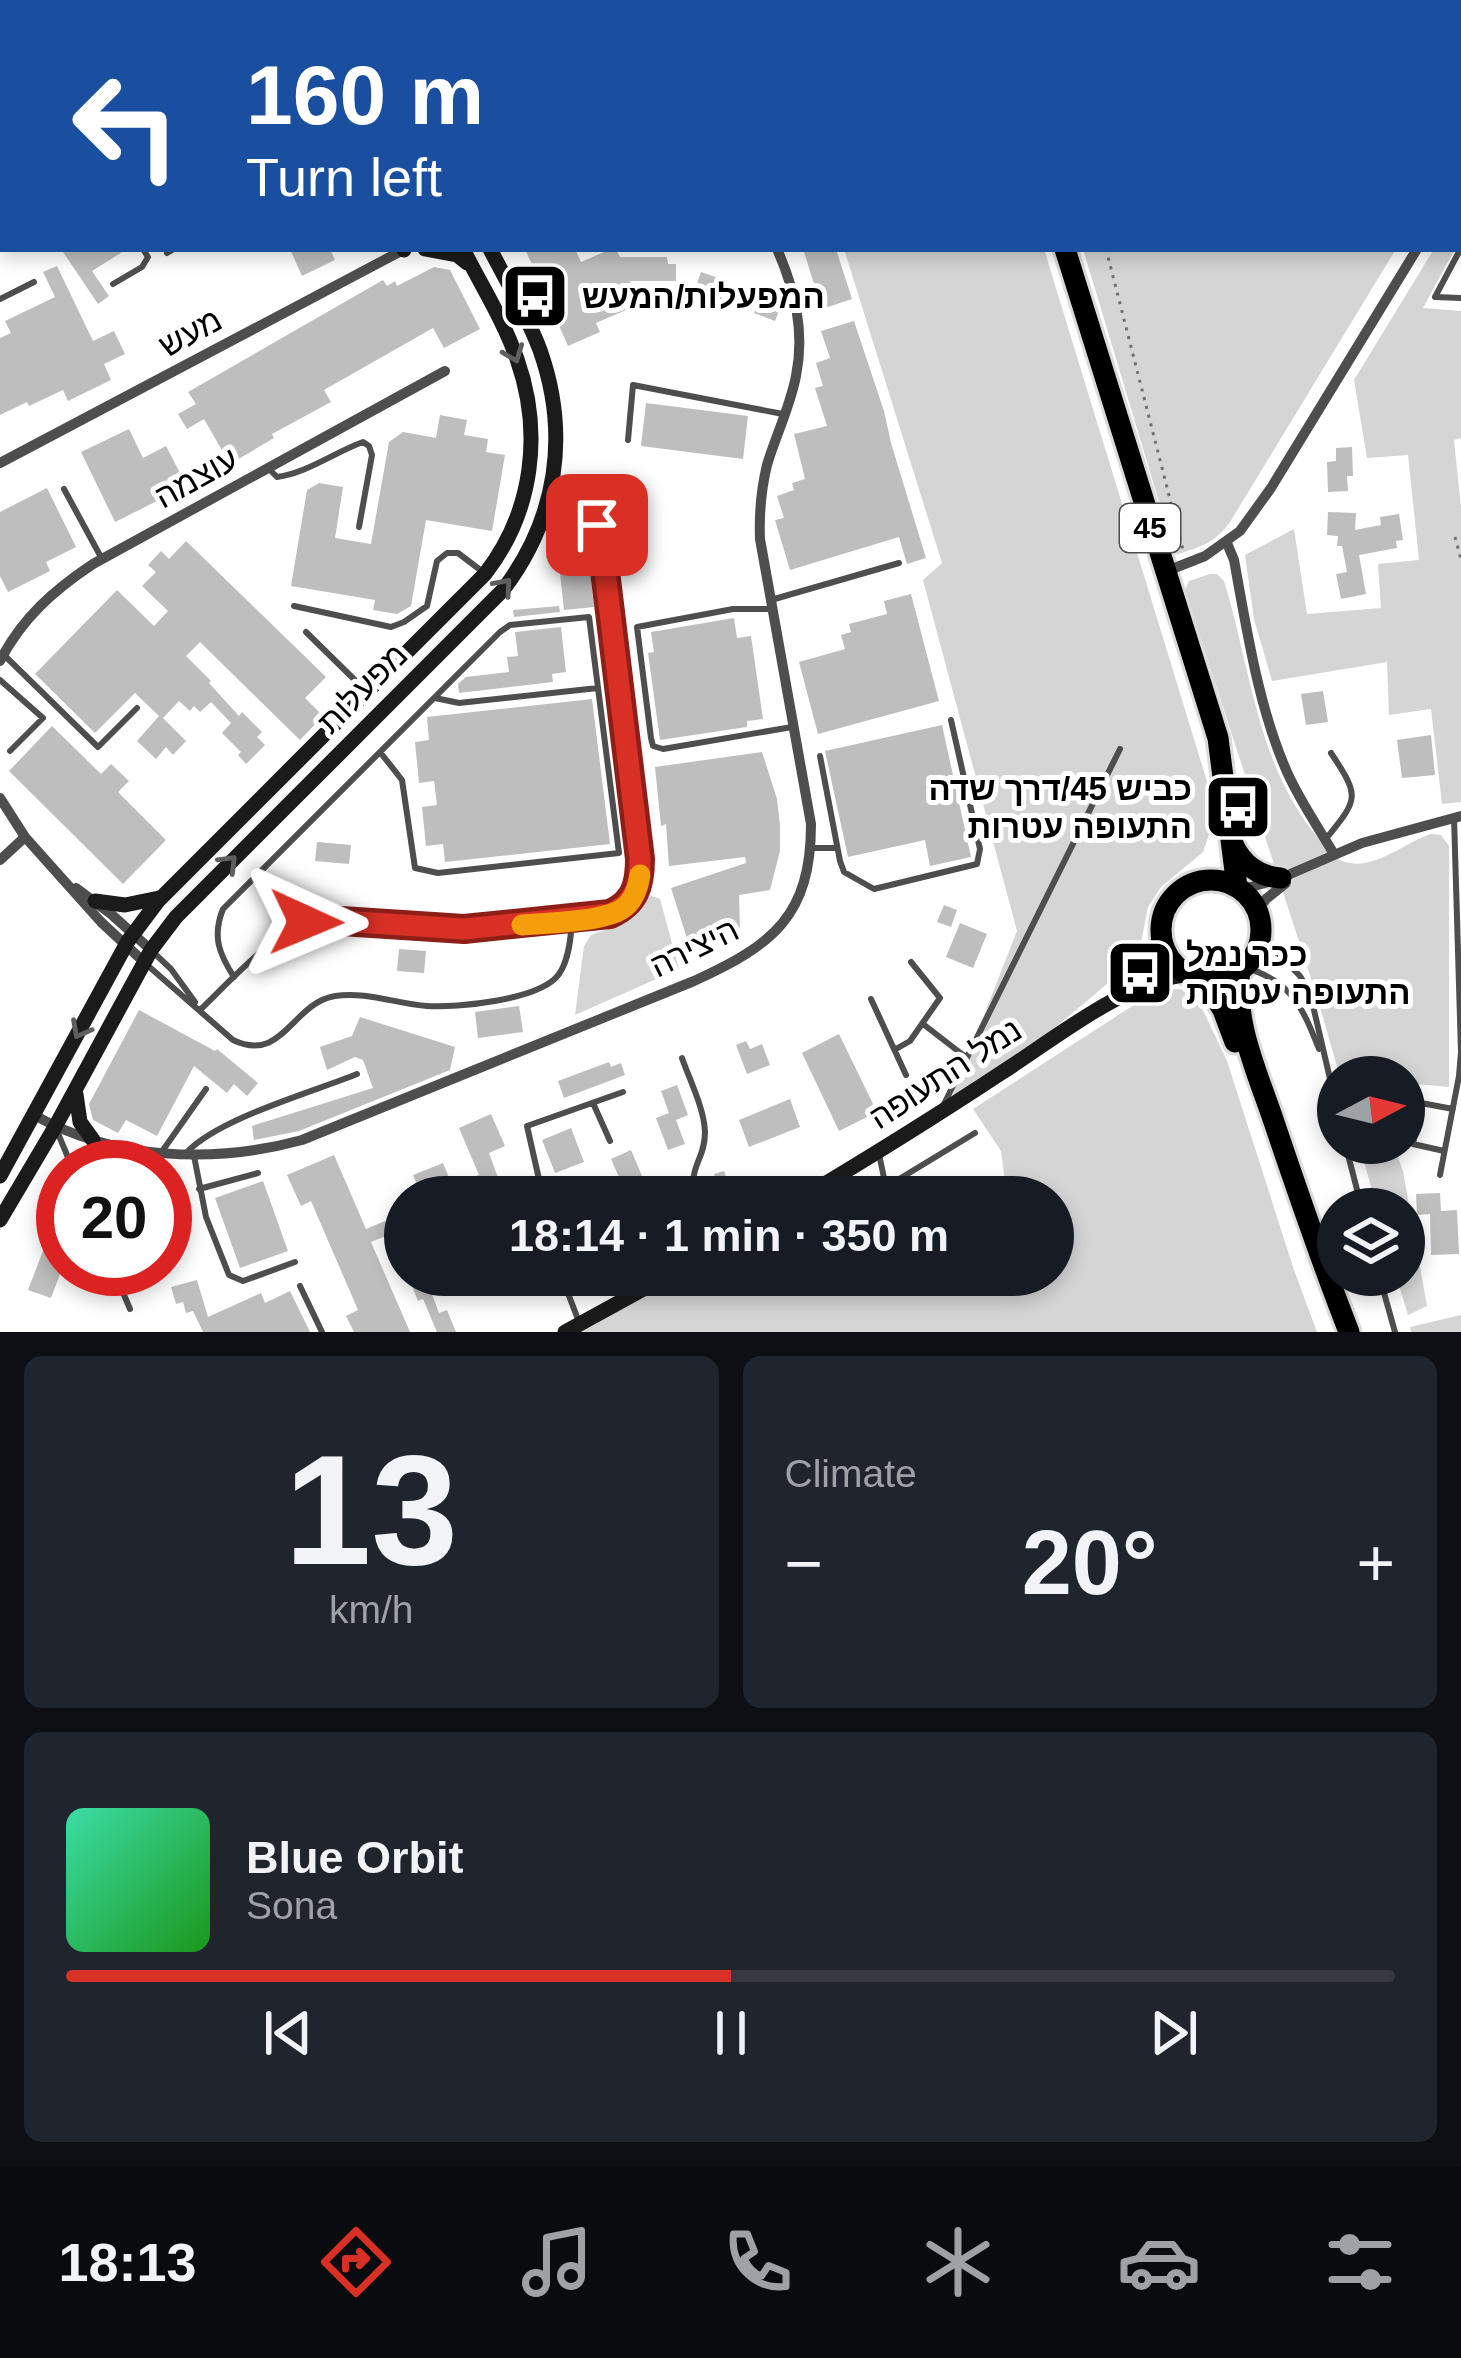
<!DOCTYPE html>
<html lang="en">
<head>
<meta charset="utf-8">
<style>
	body { margin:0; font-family:Arial,Heebo,sans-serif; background:#20242c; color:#f1f3f6; height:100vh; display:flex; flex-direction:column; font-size:45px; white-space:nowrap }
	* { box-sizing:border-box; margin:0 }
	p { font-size:39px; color:#9ea1a6 }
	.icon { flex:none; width:66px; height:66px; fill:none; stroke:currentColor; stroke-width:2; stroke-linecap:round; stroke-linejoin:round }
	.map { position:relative; height:1332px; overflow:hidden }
	.details { display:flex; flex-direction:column; gap:24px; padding:24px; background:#0d0f14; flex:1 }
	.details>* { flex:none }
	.hud { position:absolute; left:0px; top:0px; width:1461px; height:252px; box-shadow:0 6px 18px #0003; background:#1a4fa0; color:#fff; overflow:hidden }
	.needle { width:78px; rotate:83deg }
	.buttons { position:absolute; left:1317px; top:1056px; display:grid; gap:24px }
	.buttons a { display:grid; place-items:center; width:108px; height:108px; border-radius:50%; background:#171b24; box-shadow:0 6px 18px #0003; font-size:60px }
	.speed { position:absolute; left:36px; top:1140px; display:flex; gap:24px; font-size:60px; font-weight:700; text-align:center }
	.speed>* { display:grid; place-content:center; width:156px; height:156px; border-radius:50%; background:#171b24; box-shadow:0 6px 18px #0003; line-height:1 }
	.speed .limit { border:18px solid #d22; background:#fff; color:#111 }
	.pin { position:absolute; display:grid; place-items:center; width:102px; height:102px; color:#fff; margin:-51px; border-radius:24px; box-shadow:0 6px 18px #0006 }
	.me { position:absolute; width:132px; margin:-66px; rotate:91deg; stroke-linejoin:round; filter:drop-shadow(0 0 9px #0008) }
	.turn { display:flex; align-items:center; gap:42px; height:252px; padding:0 48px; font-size:54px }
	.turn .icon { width:156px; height:156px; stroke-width:2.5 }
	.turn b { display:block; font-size:84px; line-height:102px }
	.big { font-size:90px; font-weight:700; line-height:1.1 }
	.details .tile { flex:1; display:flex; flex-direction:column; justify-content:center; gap:18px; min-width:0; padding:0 42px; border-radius:18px; background:#20242c }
	.details .dial { align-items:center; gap:0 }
	.dial b { font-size:156px; line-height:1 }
	.song { display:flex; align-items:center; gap:36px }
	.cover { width:144px; height:144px; border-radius:18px; background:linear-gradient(135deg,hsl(160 70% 55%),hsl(120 70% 35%)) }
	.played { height:12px; border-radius:6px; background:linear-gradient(90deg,#d93025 50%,#363941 50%) }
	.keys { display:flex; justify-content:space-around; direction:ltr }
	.heat { display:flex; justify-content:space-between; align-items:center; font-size:66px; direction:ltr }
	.details .tiles { flex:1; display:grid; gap:24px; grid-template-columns:1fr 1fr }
	.tile:last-child { grid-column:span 2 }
	.trip { position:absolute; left:384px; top:1176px; width:690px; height:120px; border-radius:60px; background:#171b24; box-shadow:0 6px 18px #0003; font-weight:700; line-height:120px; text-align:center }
	.dock { display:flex; height:192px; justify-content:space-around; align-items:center; background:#090b0e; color:#9ea1a6 }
	.dock .icon { width:84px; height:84px }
	.dock .current { color:#d93025 }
	.dock b { font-size:54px; color:#f1f3f6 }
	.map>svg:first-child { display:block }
	.green { fill:#d5d5d5 }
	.building { fill:#bebebe }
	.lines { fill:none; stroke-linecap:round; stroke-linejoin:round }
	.highway-casing { stroke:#dbdbdb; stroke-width:27 }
	.path { stroke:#707070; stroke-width:3; stroke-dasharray:3 6; stroke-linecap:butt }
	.lane { stroke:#4e4e4e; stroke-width:6 }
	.street { stroke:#4e4e4e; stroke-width:10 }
	.secondary { stroke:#1b1b1b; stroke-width:15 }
	.highway { stroke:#000; stroke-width:21 }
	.oneway { stroke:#5f5f5f }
	.route-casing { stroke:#8d1f18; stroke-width:30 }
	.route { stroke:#d93025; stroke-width:21 }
	.slow { stroke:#f59e0b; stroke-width:21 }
	.labels { text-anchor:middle; stroke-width:10; stroke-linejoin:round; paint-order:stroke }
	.shield { fill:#fff; stroke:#4c4c4c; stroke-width:3 }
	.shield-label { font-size:30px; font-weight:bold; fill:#000 }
	.poi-label { font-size:33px; font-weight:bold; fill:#000; stroke:#fff; text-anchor:start }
	.street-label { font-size:33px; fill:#000; stroke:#fff }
</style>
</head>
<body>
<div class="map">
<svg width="1461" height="1332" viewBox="0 0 1461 1332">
	<rect width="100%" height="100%" fill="#fff"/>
	<path class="green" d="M766 0H968L969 3H767Z
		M1013 0H1213L1218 3H1013Z
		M844 249H1044L1209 788 1213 823 1203 852 1161 887 1148 907 1138 958 1032 1047 951 1099 1017 931 923 580 942 563Z
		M1083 249H1396L1230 522C1214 544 1200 547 1175 555Z
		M1434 249H1455L1423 308 1461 311V438L1454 440 1461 507V802L1442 804 1431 709 1389 715 1387 662 1272 681 1254 619 1245 555 1294 529 1307 614 1381 608 1378 564 1419 560 1408 455 1367 458 1354 380Z
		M1210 574H1217L1224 581C1251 669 1257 765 1318 838 1325 847 1333 859 1345 862 1374 871 1405 842 1431 834L1441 835 1449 846V1087L1416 1084 1404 1100V1077H1340L1318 1000 1185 590 1189 581Z
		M649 895 660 899 679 969 575 1015 584 946 591 935C619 924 634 927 649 895Z
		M1182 989 1201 1006 1227 1061 1294 1270 1317 1332H578L683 1275H924L943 1289 1014 1282V1275H1053V1197H1007L1001 1151 973 1109 1137 1003 1161 990Z
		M1359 1143H1393L1403 1171 1427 1306 1408 1315 1396 1275H1404V1209H1377Z
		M1461 1315V1332H1411L1410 1327Z"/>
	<path class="building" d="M61 249H127L92 271 109 296 98 304Z
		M290 249H330L335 260 302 276Z
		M525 249H575L581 262 611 249H616L620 257H667L668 264H676V281H630L640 304 596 323 600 332 568 346Z
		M803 249H836L852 299 822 309Z
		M57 266 93 341 114 331 125 354 104 364 111 380 68 401 63 390 29 406 27 402 0 415V338L11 333 5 321 55 297 43 272Z
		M434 267 450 270 480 329 444 348 433 328 324 390 331 402 272 434 274 438 230 464 204 419 187 429 178 414 196 404 188 392 383 280 387 286 395 281 397 286Z
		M701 272 727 281 717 310 691 301Z
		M763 292 783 301 775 321 754 313Z
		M854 321 884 411 891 443 926 558 907 564 899 537 790 570 775 520 784 518 777 496 794 490 792 483 805 479 794 434 827 426 815 388 823 386 816 363 830 358 821 331Z
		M646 403 748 416 743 459 641 446Z
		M440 415 467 420 464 435 488 439 486 452 505 455 492 531 426 520 411 606 397 614 373 610 375 600 291 586 307 490 319 483 343 487 335 538 371 544 389 442 403 432 436 438Z
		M129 429 143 458 166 446 182 477 188 475 198 494 175 506 169 495 115 522 81 452Z
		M1352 447 1353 476H1347L1348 491 1328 492 1327 462 1336 461V448Z
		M47 488 76 547 46 562 50 571 8 592 0 576V512Z
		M1328 512 1356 513 1355 530 1381 525 1380 517 1399 514 1403 540 1396 541 1397 548 1359 555 1366 594 1341 599 1336 574 1347 572 1342 546H1337L1338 536 1327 535Z
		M186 541 326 677 305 698 323 716 300 740 200 642 186 656 211 681 209 683 239 716 242 712 262 732 257 737 265 745 246 764 238 755 241 752 222 733 231 723 211 702 200 712 194 706 190 711 179 701 163 718 186 741 173 755 166 747 156 759 137 741 159 716 135 693 95 733 35 674 117 590 154 626 168 611 142 586 156 572 148 565 161 551 169 559Z
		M590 570 594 607 564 610 560 573Z
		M911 594 939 701 818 734 799 662 845 649 841 635 851 632 849 624 887 614 884 601Z
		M559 606 560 612 514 617 513 610Z
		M734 618 737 638 751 636 763 719 747 721V727L660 740 648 653 654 652 651 632Z
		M561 627 566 672 552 674 553 682 459 693 458 684 466 677 509 672 507 657 518 656 515 632Z
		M1323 691 1328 722 1306 725 1301 694Z
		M592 699 610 844 445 862 443 844 426 846 422 807 437 805 434 781 419 783 415 742 429 740 427 717Z
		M942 725 971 857 930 866 925 840 848 857 825 751Z
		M52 726 101 774 111 764 129 781 118 792 166 840 123 884 9 771Z
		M1431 735 1435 775 1402 778 1397 740Z
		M762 752 777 799 780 826V851L770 890 739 895 740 928 707 938 708 942 690 948 671 888 746 863 745 857 669 866 666 824 661 826 655 767Z
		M317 842 351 845 349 864 315 861Z
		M944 905 957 910 951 927 937 922Z
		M960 923 987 934 973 968 946 957Z
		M399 949 426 951 424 973 397 971Z
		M519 1006 523 1032 478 1038 475 1012Z
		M139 1010 215 1051 217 1049 258 1083 247 1096 234 1084 227 1093 194 1066 157 1136 126 1120 118 1133 93 1120 89 1104Z
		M360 1017 455 1047 450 1070 299 1131 254 1140 252 1126 373 1088 363 1060 355 1057 327 1070 320 1047 352 1036Z
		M839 1034 877 1112 839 1131 802 1053Z
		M746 1041 750 1049 762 1044 770 1065 747 1074 736 1045Z
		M609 1062 611 1067 621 1063 625 1075 564 1098 558 1081Z
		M677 1085 688 1115 676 1120 685 1144 668 1150 656 1118 669 1113 661 1091Z
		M790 1099 800 1127 749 1147 739 1120Z
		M491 1114 505 1146 489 1153 500 1183 508 1180 514 1197H482L475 1176 479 1175 459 1128Z
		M571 1128 584 1162 555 1173 542 1140Z
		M631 1150 651 1197H586L621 1182 611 1159Z
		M334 1155 366 1229 385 1221 391 1234 371 1242 410 1332H354L346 1316 358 1310 311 1201 301 1206 287 1175Z
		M443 1163 453 1187 449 1188 452 1197H422L413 1175Z
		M724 1171 733 1197H721L714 1174Z
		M263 1181 288 1251 240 1268 215 1198Z
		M1440 1193 1441 1211 1457 1210 1459 1254 1431 1255 1430 1214 1417 1215 1416 1194Z
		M46 1243 56 1252V1261L62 1269 51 1298 28 1290Z
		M425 1275 439 1313 447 1310 456 1332H437L423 1299 418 1301 410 1281Z
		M197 1280 208 1317 261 1293 265 1303 290 1291 310 1332H203L193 1311 186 1313 183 1302 176 1304 171 1287Z"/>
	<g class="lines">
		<defs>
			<path id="highway" d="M987 0 988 3
				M1065 249 1218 738 1237 887
				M1233 844C1242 864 1259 877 1281 878
				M1161 930a50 50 0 1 1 100 0a50 50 0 1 1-100 0Z
				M1240 970C1233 1022 1258 1074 1274 1122 1298 1193 1322 1263 1349 1332
				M1203 978 1223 1010 1235 1042"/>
		</defs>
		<use href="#highway" class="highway-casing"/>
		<path class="path" d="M1043 0V3
			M1106 249 1183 550
			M1455 537 1461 559"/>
		<path class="lane" d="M596 0 598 3
			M690 3 705 0
			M1461 248 1435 297 1461 298
			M167 253 174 249
			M113 284 142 267 148 257 143 249
			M0 299 34 282
			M628 440 633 385 783 414
			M269 469 277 477C307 473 335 452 363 442L369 446 372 455 359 527
			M64 489 102 559
			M771 600 899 563
			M294 606 391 627 404 622 427 606 437 561 447 553H458L483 572
			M773 609H733L637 627 651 738 653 746 663 749 792 727
			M306 632 363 688
			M3 654 98 747 137 708
			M0 680 43 718 10 751
			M435 698 459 703 598 688
			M820 756 840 861 844 872 874 889 977 864 980 849 951 720
			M1325 840C1358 799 1361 798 1331 753
			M811 848H837
			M1260 935 1300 976 1310 993 1338 1113
			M153 952 171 969 195 1002
			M146 964 233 1040C283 1064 292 1003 335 996 366 991 397 1004 427 1006 457 1008 541 1000 559 974 569 960 571 937 572 920
			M1244 967C1291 981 1302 1006 1319 1049
			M234 977C219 954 212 936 223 909 316 817 408 724 500 632L510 625 589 617 619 853 438 873 415 868 402 780 380 752
			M871 999 906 1075
			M200 1010C223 988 277 930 306 922 313 921 319 921 326 920L464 929 572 920 610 914 624 908 638 888 640 859 601 538 593 518 573 500
			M923 1024 967 1058
			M896 1049 910 1041 940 998 911 962
			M682 1058C690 1081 704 1108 705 1132 705 1161 688 1165 695 1197
			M593 1103 610 1141
			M943 1106 1120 749
			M57 1131 72 1167
			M1345 1143 1362 1209
			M163 1150 206 1089
			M1444 1151 1413 1144 1421 1103 1453 1109
			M187 1152C220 1118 310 1093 357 1074
			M879 1154 888 1197
			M194 1156 206 1217 229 1275 243 1281 295 1262
			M1440 1175 1459 1076 1461 1052 1454 817
			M886 1187 975 1133
			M199 1189 258 1173
			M543 1197 527 1126 623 1092
			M113 1269 130 1309
			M561 1275 579 1322
			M1379 1275 1395 1332
			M300 1286 322 1332"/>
		<path class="street" d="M150 0 151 3
			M647 0 648 3
			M1250 0 1254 3
			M1293 0 1297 3
			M5 3 11 0
			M0 74 3 81
			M1458 106 1461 107
			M1458 133 1461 134
			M1458 182 1461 177
			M0 463 405 249
			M1227 543 1234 560C1247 630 1258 706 1287 772 1300 801 1318 827 1334 854
			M1167 571 1205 556 1240 531 1271 488 1417 249
			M0 661C22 618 54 590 93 564L445 371
			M0 798 25 837 101 922 144 962
			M0 860 25 837
			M76 888 111 914 151 950
			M1241 890 1281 878 1362 843 1461 816
			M1257 911 1266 899 1286 883
			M34 1115C114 1160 214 1164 302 1140L694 981C773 945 811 916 811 824L760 539C759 513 761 490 767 465 776 435 790 407 796 376 805 331 795 290 777 249"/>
		<path class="secondary" d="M385 0 387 3
			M329 3 331 0
			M402 3 404 0
			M0 197 3 196
			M0 222 3 220
			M425 249 457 255 467 263
			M404 250V249
			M95 901 125 905 159 898
			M1130 988 1150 963 1162 931
			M76 1094 80 1122 93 1140
			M0 1176 128 941 158 901 485 574C533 512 543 433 517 359 504 321 481 285 463 249
			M803 1197C870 1157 936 1116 1001 1073 1058 1037 1122 982 1190 974
			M0 1220 55 1127 151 950 176 917 503 590C557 519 570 435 540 350 527 315 507 282 490 249
			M565 1332 669 1275"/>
		<use href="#highway" class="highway"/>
	</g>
	<defs><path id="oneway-chevron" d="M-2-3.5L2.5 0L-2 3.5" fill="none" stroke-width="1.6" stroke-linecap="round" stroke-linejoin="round" transform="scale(3)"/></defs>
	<g class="oneway">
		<use href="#oneway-chevron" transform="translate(514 354) rotate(69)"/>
		<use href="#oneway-chevron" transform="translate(504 586) rotate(-49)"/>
		<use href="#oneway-chevron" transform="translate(229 863) rotate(-45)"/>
		<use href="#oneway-chevron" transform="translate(80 1030) rotate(118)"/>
	</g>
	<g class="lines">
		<defs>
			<path id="route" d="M306 922 326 920 464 929 610 914C635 903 640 885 640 859L601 538 597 525"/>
		</defs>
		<use href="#route" class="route-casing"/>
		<use href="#route" class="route"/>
		<path class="slow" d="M522 925C546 923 602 922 622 909 633 902 638 888 640 875"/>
	</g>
	<defs>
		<symbol id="bus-square" viewBox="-11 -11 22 22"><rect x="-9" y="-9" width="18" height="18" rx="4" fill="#000" stroke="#fff"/><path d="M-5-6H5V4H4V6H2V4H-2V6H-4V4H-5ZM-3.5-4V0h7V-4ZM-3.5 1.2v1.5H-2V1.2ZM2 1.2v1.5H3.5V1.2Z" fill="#fff"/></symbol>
	</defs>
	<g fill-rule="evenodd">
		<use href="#bus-square" x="497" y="258" width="76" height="76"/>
		<use href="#bus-square" x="1200" y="769" width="76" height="76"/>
		<use href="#bus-square" x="1102" y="935" width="76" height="76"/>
	</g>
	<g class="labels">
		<rect class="shield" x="1120" y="504" width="60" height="48" rx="9"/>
		<g class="shield-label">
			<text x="1150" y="538">45</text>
		</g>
		<g class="poi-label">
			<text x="582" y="308">המפעלות/המעש</text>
			<text x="1192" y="800" text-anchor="end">כביש 45/דרך שדה<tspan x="1192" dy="38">התעופה עטרות</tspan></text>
			<text x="1186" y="966">ככר נמל<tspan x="1186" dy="38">התעופה עטרות</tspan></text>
		</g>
		<g class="street-label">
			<text transform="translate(190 332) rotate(-28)" y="12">מעש</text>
			<text transform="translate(196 477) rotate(-29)" y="12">עוצמה</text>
			<text transform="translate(362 688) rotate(-45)" y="12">מפעלות</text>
			<text transform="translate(694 947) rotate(-26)" y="12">היצירה</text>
			<text transform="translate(945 1073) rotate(-33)" y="12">נמל התעופה</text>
		</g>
	</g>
</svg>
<div class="buttons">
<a><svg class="needle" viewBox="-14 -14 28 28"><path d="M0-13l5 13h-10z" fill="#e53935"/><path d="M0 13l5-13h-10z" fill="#9ea1a6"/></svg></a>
<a><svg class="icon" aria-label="layers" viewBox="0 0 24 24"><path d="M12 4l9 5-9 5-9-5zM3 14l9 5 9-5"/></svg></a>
</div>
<div class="speed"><div class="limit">20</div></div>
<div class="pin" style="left:597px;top:525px;background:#d93025"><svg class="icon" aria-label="arrive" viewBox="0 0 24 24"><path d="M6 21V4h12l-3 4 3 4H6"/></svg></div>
<svg class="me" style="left:306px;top:922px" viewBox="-20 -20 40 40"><path d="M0-17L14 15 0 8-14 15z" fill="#d93025" stroke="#fff" stroke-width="4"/></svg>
<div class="trip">18:14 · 1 min · 350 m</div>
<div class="hud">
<div class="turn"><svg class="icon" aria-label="left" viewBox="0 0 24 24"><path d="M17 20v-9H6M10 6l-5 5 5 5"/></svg><div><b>160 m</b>Turn left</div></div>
</div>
</div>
<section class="details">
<div class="tiles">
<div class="tile dial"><b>13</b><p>km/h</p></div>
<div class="tile"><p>Climate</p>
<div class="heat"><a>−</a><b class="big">20°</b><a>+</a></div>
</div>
<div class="tile">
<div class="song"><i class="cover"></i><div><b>Blue Orbit</b><p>Sona</p></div></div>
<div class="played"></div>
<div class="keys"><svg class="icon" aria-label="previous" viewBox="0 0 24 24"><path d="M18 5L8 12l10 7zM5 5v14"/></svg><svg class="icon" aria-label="pause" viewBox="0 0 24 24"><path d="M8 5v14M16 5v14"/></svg><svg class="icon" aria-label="next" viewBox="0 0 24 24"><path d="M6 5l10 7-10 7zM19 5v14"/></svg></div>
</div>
</div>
</section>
<nav class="dock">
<b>18:13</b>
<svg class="icon current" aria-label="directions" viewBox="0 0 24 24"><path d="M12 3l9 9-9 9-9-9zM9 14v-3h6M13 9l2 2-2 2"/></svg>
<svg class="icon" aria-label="music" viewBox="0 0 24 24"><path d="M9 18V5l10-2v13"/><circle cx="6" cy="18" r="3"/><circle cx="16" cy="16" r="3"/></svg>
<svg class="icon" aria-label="phone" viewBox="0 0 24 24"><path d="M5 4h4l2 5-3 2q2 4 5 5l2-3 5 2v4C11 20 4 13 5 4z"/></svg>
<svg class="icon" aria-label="climate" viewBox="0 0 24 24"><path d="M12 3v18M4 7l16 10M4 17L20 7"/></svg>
<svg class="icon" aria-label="car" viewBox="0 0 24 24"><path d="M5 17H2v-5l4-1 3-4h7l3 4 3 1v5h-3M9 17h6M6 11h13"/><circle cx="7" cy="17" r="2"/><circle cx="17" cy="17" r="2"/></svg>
<svg class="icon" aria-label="filters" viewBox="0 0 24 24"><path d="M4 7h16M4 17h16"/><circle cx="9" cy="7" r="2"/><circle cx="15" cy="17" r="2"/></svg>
</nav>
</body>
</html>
